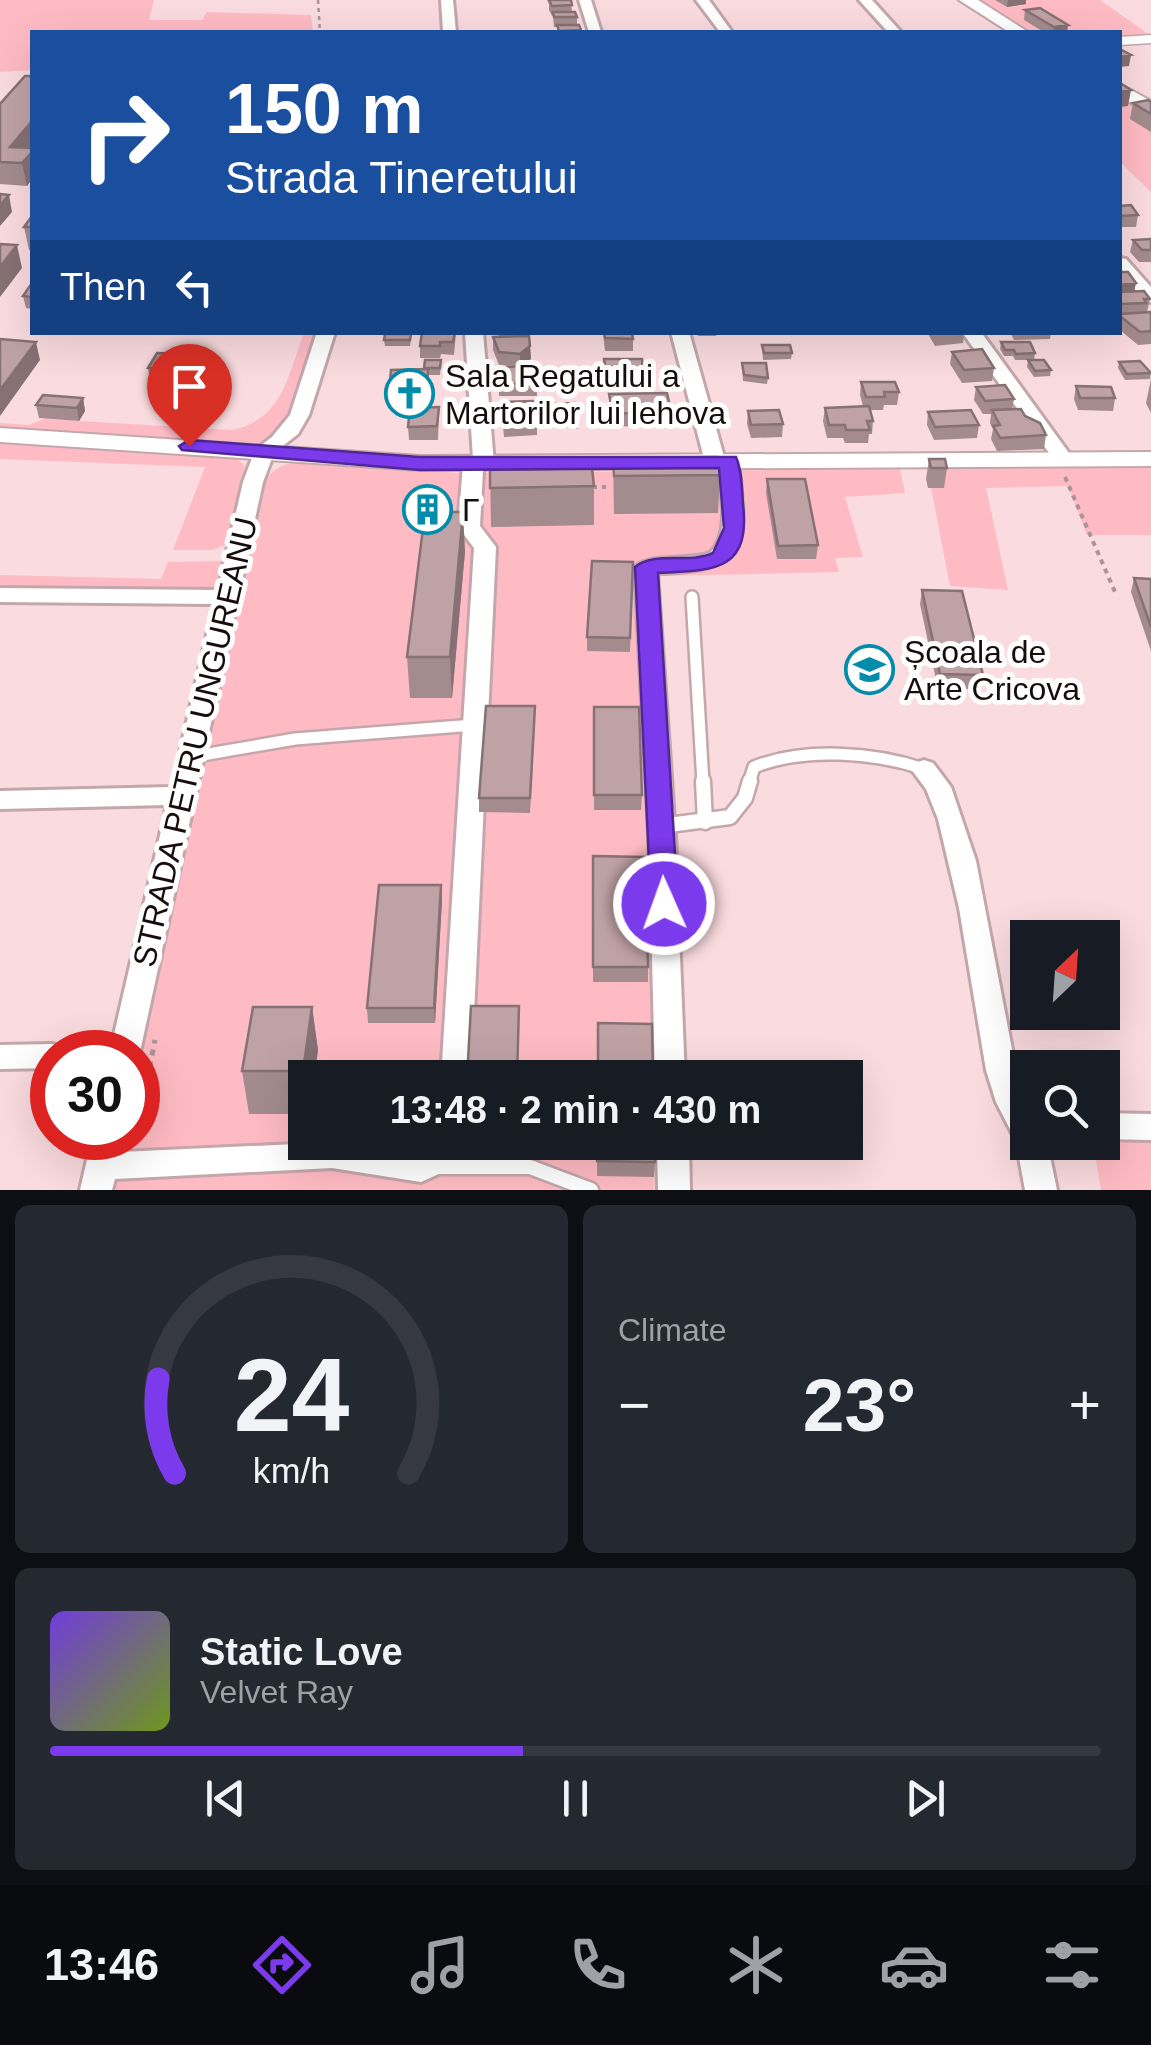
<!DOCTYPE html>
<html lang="en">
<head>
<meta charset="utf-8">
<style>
	body { margin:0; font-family:Helvetica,sans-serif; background:#242831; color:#f1f3f6; height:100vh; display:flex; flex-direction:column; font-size:38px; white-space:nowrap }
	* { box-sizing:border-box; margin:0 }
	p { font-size:32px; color:#9ea1a6 }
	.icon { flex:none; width:55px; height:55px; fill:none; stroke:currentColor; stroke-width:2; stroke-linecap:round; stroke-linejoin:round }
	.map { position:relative; height:1190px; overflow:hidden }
	.drawer { display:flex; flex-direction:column; gap:15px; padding:15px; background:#0d0f14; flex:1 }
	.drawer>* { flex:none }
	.guide { position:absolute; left:30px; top:30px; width:1092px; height:305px; border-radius:0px; box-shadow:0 10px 40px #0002; background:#1a4fa0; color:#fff; overflow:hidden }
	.needle { width:65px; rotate:25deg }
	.tools { position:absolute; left:1010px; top:920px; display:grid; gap:20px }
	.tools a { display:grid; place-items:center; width:110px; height:110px; border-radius:0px; background:#171b24; box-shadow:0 10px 40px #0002; font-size:50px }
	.speed { position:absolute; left:30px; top:1030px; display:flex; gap:20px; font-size:50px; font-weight:700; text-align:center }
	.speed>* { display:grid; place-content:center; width:130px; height:130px; border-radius:50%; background:#171b24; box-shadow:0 10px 40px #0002; line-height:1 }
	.speed .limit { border:15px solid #d22; background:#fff; color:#111 }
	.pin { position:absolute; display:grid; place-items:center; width:85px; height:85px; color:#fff; margin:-102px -42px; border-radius:50% 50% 50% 0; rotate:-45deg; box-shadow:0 0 10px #0007 }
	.pin .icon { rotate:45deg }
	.me { position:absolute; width:110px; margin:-55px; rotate:358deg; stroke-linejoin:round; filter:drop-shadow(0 0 8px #0008) }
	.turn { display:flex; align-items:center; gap:35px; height:210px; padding:0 30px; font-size:45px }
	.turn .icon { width:130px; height:130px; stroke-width:2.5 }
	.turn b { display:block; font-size:70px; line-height:85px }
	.then { display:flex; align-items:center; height:95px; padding:0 30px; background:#0003; gap:20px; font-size:38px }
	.big { font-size:75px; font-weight:800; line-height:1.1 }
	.drawer .tile { flex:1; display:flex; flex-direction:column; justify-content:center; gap:15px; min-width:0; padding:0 35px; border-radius:15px; background:#242831 }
	.drawer .dial { align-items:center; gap:0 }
	.dial svg { height:260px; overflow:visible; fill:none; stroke:#363941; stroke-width:7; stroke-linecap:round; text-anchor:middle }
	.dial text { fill:#f1f3f6; stroke:none }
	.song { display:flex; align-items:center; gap:30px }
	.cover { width:120px; height:120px; border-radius:15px; background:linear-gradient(135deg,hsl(260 70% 55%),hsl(80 70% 35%)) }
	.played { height:10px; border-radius:5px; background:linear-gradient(90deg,#7c3aed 45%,#363941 45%) }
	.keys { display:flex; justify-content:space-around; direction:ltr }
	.heat { display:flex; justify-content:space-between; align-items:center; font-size:55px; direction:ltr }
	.drawer .tiles { flex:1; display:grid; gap:15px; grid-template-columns:1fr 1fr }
	.tile:last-child { grid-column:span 2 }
	.trip { position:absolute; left:288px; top:1060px; width:575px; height:100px; border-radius:0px; background:#171b24; box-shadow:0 10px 40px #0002; font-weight:800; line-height:100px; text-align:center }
	.tabs { display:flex; height:160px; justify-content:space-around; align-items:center; background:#090b0e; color:#9ea1a6 }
	.tabs .icon { width:70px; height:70px }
	.tabs .active { color:#7c3aed }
	.tabs b { font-size:45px; color:#f1f3f6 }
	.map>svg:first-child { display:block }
	.green { fill:#ffbbc3 }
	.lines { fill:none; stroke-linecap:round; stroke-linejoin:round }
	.service-far2-casing { stroke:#c4a7aa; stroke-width:11 }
	.service-far1-casing { stroke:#c4a7aa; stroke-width:16 }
	.service-casing { stroke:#c4a7aa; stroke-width:19 }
	.minor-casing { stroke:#c4a7aa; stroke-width:6 }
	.tertiary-casing { stroke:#c4a7aa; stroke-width:4 }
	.path-far2 { stroke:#ab9497; stroke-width:2.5; stroke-dasharray:4 4; stroke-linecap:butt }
	.path-far1 { stroke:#ab9497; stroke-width:4; stroke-dasharray:5 5; stroke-linecap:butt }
	.path { stroke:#ab9497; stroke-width:5; stroke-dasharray:6 6; stroke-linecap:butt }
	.service-far2 { stroke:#fff; stroke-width:8 }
	.service-far1 { stroke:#fff; stroke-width:11 }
	.service { stroke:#fff; stroke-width:14 }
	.minor { fill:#fff; fill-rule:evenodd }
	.tertiary { fill:#fff; fill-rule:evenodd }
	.wall { fill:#a48b8e }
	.shaded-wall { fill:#867174 }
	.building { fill:#bfa2a5; stroke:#867174; stroke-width:2.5 }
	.route { fill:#7c3aed; stroke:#51269a; stroke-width:2.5 }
	.labels { text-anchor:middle; stroke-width:10; stroke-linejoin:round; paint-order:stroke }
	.poi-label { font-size:32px; fill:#170d0e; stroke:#fff; text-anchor:start }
	.street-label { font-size:32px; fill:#170d0e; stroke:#fff }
</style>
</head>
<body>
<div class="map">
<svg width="1151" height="1190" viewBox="0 0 1151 1190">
	<rect width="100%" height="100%" fill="#fadbdf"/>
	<path class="green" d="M0 0H154L149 20H202L207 12 311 15 313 32H32V70L0 72Z
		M972 0H1100L1151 36 1120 39V32H1027Z
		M1120 95 1151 115V192L1120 162Z
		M304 333H317L283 431 276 438 259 443 0 428V423L29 425 44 419 233 430C284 418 287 376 304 333Z
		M0 441 232 455 245 466 228 544 212 550H173L205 467 0 459Z
		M298 462 459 473 900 469 905 493 845 497 863 557 835 558 839 572 659 576 667 803 649 826 652 1077 305 1078V1142L653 1143 654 1190H109L123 1138H138V1070L258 499C266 475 272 466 298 462Z
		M1151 466V535H1087L1068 486 986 488 1008 590 950 586 928 472 937 468Z
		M222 561 214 590 0 589V575L161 579 168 562Z
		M1103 1139 1151 1142V1190H1101L1093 1143 1102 1142Z"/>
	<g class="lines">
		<defs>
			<path id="service-far2" d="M1120 41 1151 39"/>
			<path id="service-far1" d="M692 597 703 783
				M191 757 295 739 474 725
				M749 783 754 767C804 747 874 752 924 769"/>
			<path id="service" d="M703 781 705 822
				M661 826 730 817 745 798 750 781
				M440 1167H530L591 1190"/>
			<path id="minor" d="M441 0H453L456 32H443Z
				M579 0H591L601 32H589Z
				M696 0H709L732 32H720Z
				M859 0H872L901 32H888Z
				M1120 258 1126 259 1151 287V302L1145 301 1120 273Z
				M317 332H335L309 415 298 434 274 453 263 482 140 1052 138 1057V1052H110L167 805 0 809V791L172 787 214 604 0 602V588L218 590 243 482 255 450 272 437 290 415Z
				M465 332H483L494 464 483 470 480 526 496 547 471 1078H441L474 548 458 527 463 465 473 459Z
				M671 332H689L724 457 735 458 738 462C747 543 751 572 657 573L675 835 685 1078H655L649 835 635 567C651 553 688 561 710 553 731 532 721 494 718 467L708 466 705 462Z
				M962 332H981L1074 460 1071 464H1057Z
				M924 760 933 763 951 787 976 861 1016 1070 1028 1103V1142H1047L1057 1190H1025L1016 1141 996 1102 986 1070 959 908 938 819 926 789 911 769 915 763Z
				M52 1044 63 1047 65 1052H52V1068L0 1069V1045Z
				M1102 1113 1151 1114V1140L1102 1139Z
				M92 1138H123L121 1152 339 1142 419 1154 434 1142H467L452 1168 421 1182 332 1168 115 1179 112 1190H80Z
				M657 1142H689L690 1190H658Z"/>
			<path id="tertiary" d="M959 0H978L1028 32H1009Z
				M1120 84 1151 101V114L1120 97Z
				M0 428 420 456 1151 452V466L420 470 0 442Z"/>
		</defs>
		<use href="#service-far2" class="service-far2-casing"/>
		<use href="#service-far1" class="service-far1-casing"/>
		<use href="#service" class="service-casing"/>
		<use href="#minor" class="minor-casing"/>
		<use href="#tertiary" class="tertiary-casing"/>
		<path class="path-far2" d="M318 0 320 32"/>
		<path class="path-far1" d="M1065 477 1115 592
			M592 487H606"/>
		<path class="path" d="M138 1126 155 1040"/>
		<use href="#service-far2" class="service-far2"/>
		<use href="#service-far1" class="service-far1"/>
		<use href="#service" class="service"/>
		<use href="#minor" class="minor"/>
		<use href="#tertiary" class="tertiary"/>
	</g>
	<path class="wall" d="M547 0H571L572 12 577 17V25H579L581 32H557V27H554L553 16H552L549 10V4Z
		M995 0H1026V4L1007 7Z
		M1025 10 1067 32H1044L1024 20Z
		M1151 102V132L1130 119 1133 103Z
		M0 104 32 148V179L27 186 0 184Z
		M1120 206 1138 215 1136 227H1120Z
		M32 216V250H29L24 227Z
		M1151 239V262H1139L1130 252 1133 240Z
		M1120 272 1136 283 1134 291 1150 299 1147 312H1144H1151V344L1138 345 1120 330Z
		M32 283V309L26 308 23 296Z
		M456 332 454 355 441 354 440 358H420V346Z
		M490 332H530V335L500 336Z
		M603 332 633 339V351H605Z
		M697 332H718L716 336H698Z
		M927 332H964L963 343 935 346Z
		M1010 332H1051L1050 339 1014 340Z
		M493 337 530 346 531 359 520 366 499 365 493 350Z
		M384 340H411L410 346H385Z
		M1001 342 1035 353 1034 360H1015L1013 356H1004L1000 349Z
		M762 345 792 353 791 359 763 360Z
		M952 352 994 368 992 381 962 383 950 364Z
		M181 354 183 367 174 383 150 381 148 368Z
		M604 359 643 374V387L606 386Z
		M1028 360 1051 370 1050 376 1034 377 1027 367Z
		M1119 362 1151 372 1150 379 1125 380 1118 368Z
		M742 363 768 378 767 384 743 381Z
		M441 366 440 375H428V405L390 406 389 393 424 369Z
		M536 366 537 396H499L498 367Z
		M1151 379V413L1146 403Z
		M861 382 899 392 897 405H884L883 410H870L873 421 872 434H869L868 443H845L843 438H827L823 421 825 408 863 406 860 395Z
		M1076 386 1115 398 1113 411 1078 410 1074 399Z
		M976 387 1014 399 1012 409 1025 416 1046 435 1044 449 997 451 991 439 993 429 990 423 991 414H983L974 400Z
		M609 394 671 411V424L612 427 609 407Z
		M83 398 85 411 79 421 39 418 36 405Z
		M501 402 537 422V435L504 437Z
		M554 404 578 423V429L556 426Z
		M439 407 438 440H409L408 427Z
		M748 411 783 424 782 437 751 438 747 424Z
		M928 412 979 425 977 438 934 440 927 425Z
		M613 458 720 475 718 513 614 514Z
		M929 459 947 468 944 488H928L926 479Z
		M490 470 594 486V525L491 527Z
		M767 479 818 545 816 559H777L766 493Z
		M436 512 465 551 452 698H410L407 657 424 521H417L416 514Z
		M633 562 630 652 587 651V637Z
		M1134 578 1151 579V651L1131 592Z
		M922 590 983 675 980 689H938L920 604Z
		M594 707 642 795 641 810H594Z
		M535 720 530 813 479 812V798Z
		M593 856 648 967V982H593Z
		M441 885 442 900 435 1023H368L367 1008Z
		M312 1007 318 1050 314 1078H305V1114H249L242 1071Z
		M464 1142H517V1147L464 1148Z
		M597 1142 655 1162 654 1177 597 1176Z"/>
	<path class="shaded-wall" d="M1008 0H1026V4L1007 7Z
		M1068 25 1067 32H1053L1054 27Z
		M1131 55 1129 66 1120 67V57Z
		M1131 90 1128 106 1120 107V92Z
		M32 121V147H10Z
		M32 152V179L27 186 22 163Z
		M9 195 12 212 0 226V205Z
		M17 245 22 268 0 297V267Z
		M1136 283 1133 296 1120 297V285Z
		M36 342 40 360 0 416V390Z
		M530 346 531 359 520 366V354Z
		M181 354 183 367 174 383 172 370Z
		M83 398 85 411 79 421 77 408Z
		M463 512 465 551 452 698 450 657Z
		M441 885 442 900 435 1023 434 1008Z
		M312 1007 318 1050 314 1078H305V1086L303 1071Z"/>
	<path class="building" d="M549 0H571L572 5 552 6Z
		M1040 8 1068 25 1054 27 1025 10Z
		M553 12H575L577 17H554Z
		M557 25H579L581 30 559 31Z
		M1120 49 1131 55 1120 57Z
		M25 76H32V121L10 147 32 148V152L22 163 0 162V104Z
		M1120 83 1131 90 1120 92Z
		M1148 100 1151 102V114L1133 103Z
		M0 194 9 195 0 205Z
		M1131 205 1138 215 1120 216V206Z
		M32 216V227H24Z
		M1151 239V250H1142L1133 240Z
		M0 244 17 245 0 267Z
		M1120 272H1128L1136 283 1120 285Z
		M32 283V297L23 296Z
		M1144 291 1150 299H1144L1146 303 1120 304V292Z
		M1151 312V331L1140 332 1120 316V314Z
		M422 332H455L453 342H440V346H420Z
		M604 332H632L633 339 605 338Z
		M385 334H411L410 340H384Z
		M529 336 530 346 520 354 499 352 493 337Z
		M0 339 36 342 0 390Z
		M1001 342H1030L1035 353 1016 354 1014 350H1005Z
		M762 345H790L792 353H764Z
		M982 349 994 368 964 370 952 352Z
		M157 353 181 354 172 370 148 368Z
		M604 359H642L643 374H606Z
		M425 360H441L440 368H424Z
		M1028 360H1044L1051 370 1035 371Z
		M1140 361 1151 373 1127 374 1119 362Z
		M742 363H766L768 378 744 375Z
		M536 366 537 383 498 384V367Z
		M428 369 427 392 389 393 391 370Z
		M861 382H895L899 392H884L885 397H866Z
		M1005 385 1014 399 985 401 976 387Z
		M1076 386 1111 387 1115 398H1080Z
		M667 393 671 411 613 414 609 394Z
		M43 395 83 398 77 408 36 405Z
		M533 401 537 422 504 424 501 402Z
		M575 403 578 423 556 420 554 404Z
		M869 406 873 421H867L870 430H846L845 425H829L825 408Z
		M439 407 437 426 408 427 410 408Z
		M1021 409 1025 416 1040 423 1046 435 1000 438 993 426 1000 425 992 410Z
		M779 410 783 424 751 425 748 411Z
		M971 410 979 425 935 427 928 412Z
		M717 457 720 475 614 476 613 458Z
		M929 459H945L947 468H931Z
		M592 468 594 486 490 488V470Z
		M767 479H805L818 545 778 546Z
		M418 492H437L436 512 416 514Z
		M425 512H463L450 657H407Z
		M592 561 633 562 630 638 587 637Z
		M1134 578 1151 579V627Z
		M922 590 962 591 983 675 940 674Z
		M486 706H535L530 798H479Z
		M594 707H639L642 795H594Z
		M593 856 645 857 648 967H593Z
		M379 885H441L434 1008H367Z
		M471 1006H519L517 1078H467Z
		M253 1007H312L303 1071H242Z
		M598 1023 652 1024 653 1078H598Z
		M597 1142H655V1162L597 1161Z"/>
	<path class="route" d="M189 440 420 457H736C742 471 742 489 743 504 751 573 712 570 658 573L678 904 674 912 664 915 655 912 651 904 635 567C654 551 690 564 713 553L724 528 719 468 420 470 182 450 179 446Z"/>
	<defs>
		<symbol id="church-ring" viewBox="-11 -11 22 22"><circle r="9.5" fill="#fff" stroke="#008caa" stroke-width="1.5"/><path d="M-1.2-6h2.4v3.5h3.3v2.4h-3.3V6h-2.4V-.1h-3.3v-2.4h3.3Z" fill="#008caa"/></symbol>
		<symbol id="building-ring" viewBox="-11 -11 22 22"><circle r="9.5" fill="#fff" stroke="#008caa" stroke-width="1.5"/><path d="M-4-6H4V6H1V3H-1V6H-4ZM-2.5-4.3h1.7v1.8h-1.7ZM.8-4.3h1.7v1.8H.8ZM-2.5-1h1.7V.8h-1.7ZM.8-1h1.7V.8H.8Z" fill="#008caa"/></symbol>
		<symbol id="school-ring" viewBox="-11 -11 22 22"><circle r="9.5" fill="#fff" stroke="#008caa" stroke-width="1.5"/><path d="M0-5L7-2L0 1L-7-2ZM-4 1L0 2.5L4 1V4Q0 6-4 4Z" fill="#008caa"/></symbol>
	</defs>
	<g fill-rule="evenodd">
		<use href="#church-ring" x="382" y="366" width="55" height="55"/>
		<use href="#building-ring" x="400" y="482" width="55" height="55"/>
		<use href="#school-ring" x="842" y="642" width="55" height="55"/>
	</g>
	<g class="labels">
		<g class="poi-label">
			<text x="445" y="387">Sala Regatului a<tspan x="445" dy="37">Martorilor lui Iehova</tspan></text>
			<text x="462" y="521">Г</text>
			<text x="904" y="663">Școala de<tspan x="904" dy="37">Arte Cricova</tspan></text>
		</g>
		<g class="street-label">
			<text transform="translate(195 742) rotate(-77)" y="11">STRADA PETRU UNGUREANU</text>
		</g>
	</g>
</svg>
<div class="tools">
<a><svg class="needle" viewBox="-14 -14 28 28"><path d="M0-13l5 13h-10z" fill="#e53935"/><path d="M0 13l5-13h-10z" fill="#9ea1a6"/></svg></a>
<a><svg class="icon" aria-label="search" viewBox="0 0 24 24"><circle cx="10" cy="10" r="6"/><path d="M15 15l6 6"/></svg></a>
</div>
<div class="speed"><div class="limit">30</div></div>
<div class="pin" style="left:189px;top:446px;background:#d93025"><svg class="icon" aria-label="arrive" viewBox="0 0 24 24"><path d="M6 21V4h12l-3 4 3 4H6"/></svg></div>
<svg class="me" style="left:664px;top:904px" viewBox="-20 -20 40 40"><circle r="17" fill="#7c3aed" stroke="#fff" stroke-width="3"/><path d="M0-11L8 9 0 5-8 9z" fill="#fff"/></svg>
<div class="trip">13:48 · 2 min · 430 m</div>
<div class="guide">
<div class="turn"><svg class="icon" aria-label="right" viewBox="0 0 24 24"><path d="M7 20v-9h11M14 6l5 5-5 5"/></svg><div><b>150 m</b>Strada Tineretului</div></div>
<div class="then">Then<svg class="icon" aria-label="left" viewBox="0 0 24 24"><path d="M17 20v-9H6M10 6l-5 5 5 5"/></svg></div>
</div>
</div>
<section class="drawer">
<div class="tiles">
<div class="tile dial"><svg viewBox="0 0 100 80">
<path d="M14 69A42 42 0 1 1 86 69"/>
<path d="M14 69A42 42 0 0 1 9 40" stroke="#7c3aed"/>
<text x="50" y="56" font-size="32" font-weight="700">24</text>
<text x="50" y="72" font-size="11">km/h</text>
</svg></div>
<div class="tile"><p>Climate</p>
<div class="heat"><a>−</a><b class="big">23°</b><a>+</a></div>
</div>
<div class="tile">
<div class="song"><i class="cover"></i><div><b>Static Love</b><p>Velvet Ray</p></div></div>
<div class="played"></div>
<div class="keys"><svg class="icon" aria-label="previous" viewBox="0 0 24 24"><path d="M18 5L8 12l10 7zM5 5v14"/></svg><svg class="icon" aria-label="pause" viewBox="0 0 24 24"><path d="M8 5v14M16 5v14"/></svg><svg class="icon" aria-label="next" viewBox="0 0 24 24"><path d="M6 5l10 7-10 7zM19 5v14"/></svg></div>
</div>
</div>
</section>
<nav class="tabs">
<b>13:46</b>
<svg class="icon active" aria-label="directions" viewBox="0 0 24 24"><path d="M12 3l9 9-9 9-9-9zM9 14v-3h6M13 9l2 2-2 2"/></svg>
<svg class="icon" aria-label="music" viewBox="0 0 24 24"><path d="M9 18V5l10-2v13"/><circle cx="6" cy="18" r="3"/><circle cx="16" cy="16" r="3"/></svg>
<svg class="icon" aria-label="phone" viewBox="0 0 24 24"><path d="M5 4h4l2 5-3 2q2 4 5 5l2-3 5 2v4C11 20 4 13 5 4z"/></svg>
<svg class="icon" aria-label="climate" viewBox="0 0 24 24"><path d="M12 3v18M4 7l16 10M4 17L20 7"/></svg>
<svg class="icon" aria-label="car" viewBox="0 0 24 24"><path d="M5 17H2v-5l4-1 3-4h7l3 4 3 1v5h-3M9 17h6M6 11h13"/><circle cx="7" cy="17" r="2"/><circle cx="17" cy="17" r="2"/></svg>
<svg class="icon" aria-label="filters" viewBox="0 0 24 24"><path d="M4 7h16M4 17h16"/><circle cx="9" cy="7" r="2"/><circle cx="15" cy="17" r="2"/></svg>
</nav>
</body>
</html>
